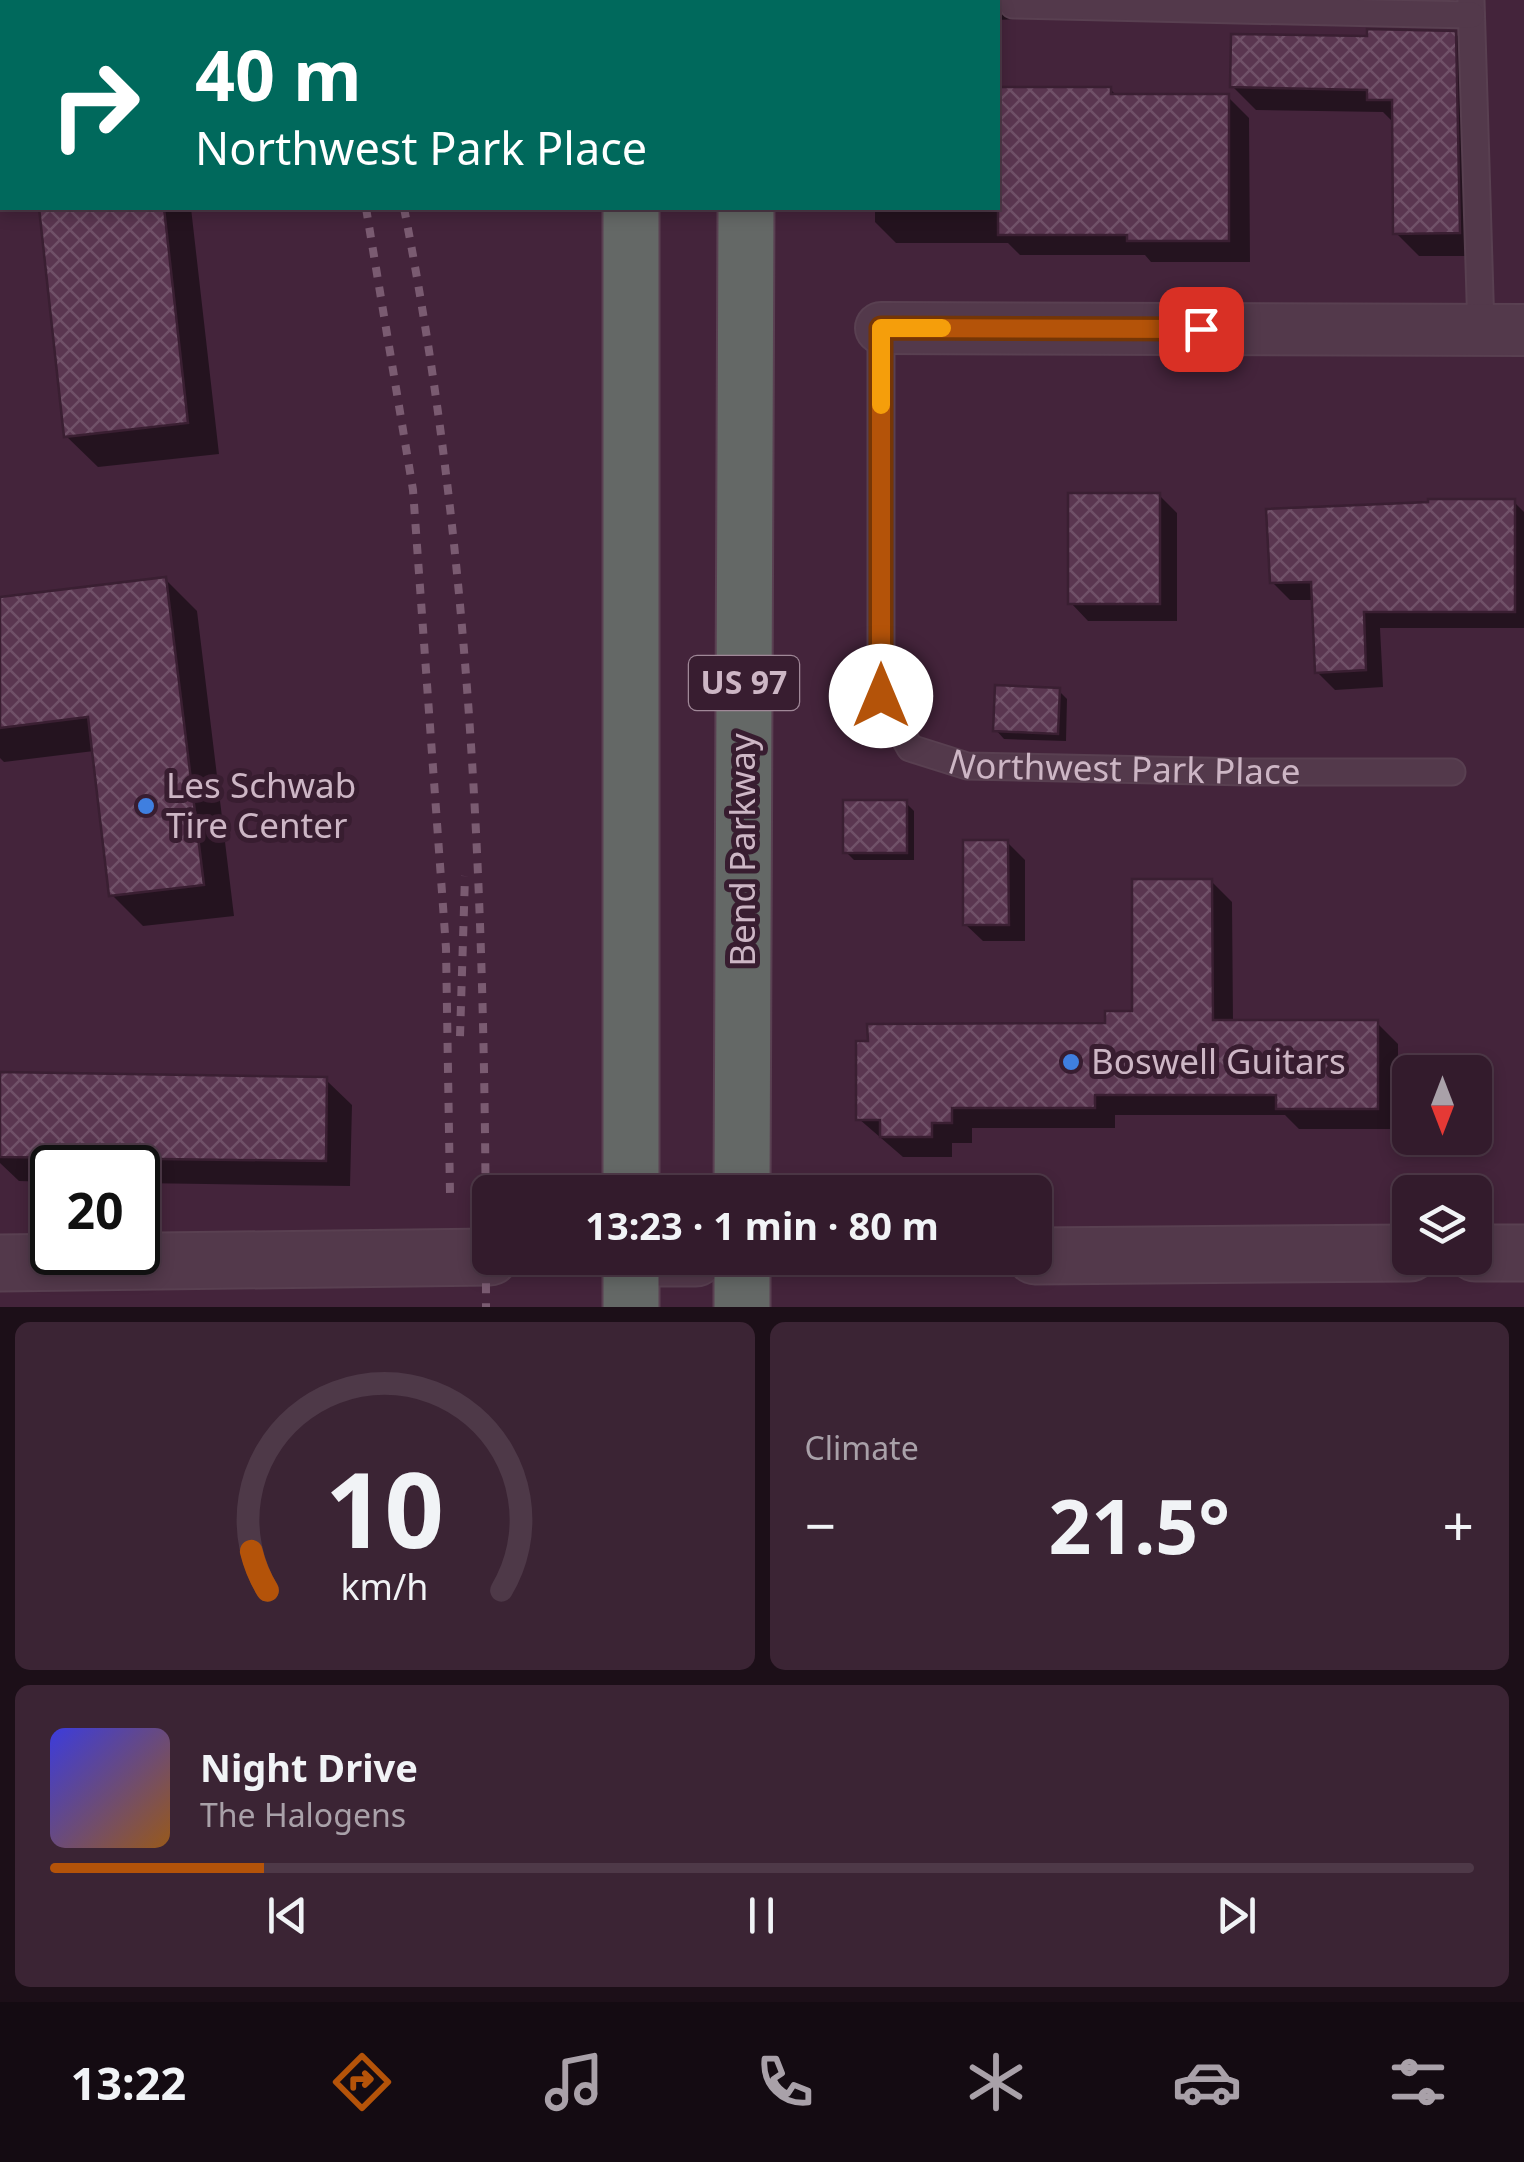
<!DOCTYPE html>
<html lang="en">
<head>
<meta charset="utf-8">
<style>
	body { margin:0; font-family:"Noto Sans",sans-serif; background:#3b2434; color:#f1f3f6; height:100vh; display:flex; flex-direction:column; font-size:38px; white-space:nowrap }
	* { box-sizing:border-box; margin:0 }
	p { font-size:32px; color:#a9a1a9 }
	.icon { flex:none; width:55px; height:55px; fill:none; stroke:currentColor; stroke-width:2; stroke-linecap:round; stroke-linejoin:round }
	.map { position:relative; height:1307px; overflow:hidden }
	.drawer { display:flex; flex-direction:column; gap:15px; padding:15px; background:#1c0f18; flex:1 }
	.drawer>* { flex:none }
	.banner { position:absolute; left:0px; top:0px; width:1000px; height:210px; box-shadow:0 5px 15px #0003,0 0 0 2px #4e3948; background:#00695c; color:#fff; overflow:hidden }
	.needle { width:65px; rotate:180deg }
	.fabs { position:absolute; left:1392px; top:1055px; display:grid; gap:20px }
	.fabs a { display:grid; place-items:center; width:100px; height:100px; border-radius:15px; background:#331b2c; box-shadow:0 5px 15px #0003,0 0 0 2px #4e3948; font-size:50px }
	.speed { position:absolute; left:30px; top:1145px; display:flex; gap:20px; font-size:50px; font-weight:700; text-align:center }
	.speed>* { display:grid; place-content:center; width:130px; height:130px; border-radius:50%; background:#331b2c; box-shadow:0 5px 15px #0003,0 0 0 2px #4e3948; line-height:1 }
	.speed .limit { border:5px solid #111; border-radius:15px; background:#fff; color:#111 }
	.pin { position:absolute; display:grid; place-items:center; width:85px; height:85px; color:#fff; margin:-42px; border-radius:20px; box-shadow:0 5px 15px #0006 }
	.me { position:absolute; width:110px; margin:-55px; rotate:0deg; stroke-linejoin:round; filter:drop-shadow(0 0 8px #0008) }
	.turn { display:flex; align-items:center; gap:35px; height:210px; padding:0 30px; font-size:45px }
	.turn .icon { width:130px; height:130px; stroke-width:2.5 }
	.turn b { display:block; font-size:70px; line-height:85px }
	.big { font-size:75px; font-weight:700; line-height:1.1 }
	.drawer .card { flex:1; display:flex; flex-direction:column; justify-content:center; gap:15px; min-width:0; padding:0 35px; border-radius:15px; background:#3b2434 }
	.drawer .dial { align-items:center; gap:0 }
	.dial svg { height:260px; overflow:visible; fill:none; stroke:#4e3948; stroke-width:7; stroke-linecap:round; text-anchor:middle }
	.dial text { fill:#f1f3f6; stroke:none }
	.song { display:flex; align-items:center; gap:30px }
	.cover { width:120px; height:120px; border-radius:15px; background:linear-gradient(135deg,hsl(240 70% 55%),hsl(30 70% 35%)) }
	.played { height:10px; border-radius:5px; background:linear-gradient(90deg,#b45309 15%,#4e3948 15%) }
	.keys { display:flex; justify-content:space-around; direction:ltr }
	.heat { display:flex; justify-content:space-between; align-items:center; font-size:55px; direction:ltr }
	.drawer .tiles { flex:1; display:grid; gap:15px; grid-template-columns:1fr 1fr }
	.card:last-child { grid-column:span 2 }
	.trip { position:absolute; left:472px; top:1175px; width:580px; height:100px; border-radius:15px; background:#331b2c; box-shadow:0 5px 15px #0003,0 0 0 2px #4e3948; font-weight:700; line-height:100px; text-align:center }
	.menu { display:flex; height:160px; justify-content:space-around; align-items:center; background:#140b12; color:#a9a1a9 }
	.menu .icon { width:70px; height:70px }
	.menu .active { color:#b45309 }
	.menu b { font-size:45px; color:#f1f3f6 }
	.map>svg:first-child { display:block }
	.shadow { fill:#0007 }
	.building { fill:url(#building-cross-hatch); stroke:#3a1f32; stroke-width:2.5 }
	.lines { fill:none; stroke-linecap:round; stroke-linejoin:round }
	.service-casing { stroke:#594051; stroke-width:29 }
	.minor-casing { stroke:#594051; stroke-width:54 }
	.tertiary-casing { stroke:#594051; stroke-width:59 }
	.trunk-casing { stroke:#5a4052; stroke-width:59 }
	.service { stroke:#53394b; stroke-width:25 }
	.minor { stroke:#53394b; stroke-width:50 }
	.tertiary { stroke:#53394b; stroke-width:55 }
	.trunk { stroke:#646866; stroke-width:55 }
	.rail { stroke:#7a5b71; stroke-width:8; stroke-dasharray:10 10; stroke-linecap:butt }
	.route-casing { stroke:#753606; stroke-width:25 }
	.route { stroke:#b45309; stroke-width:18 }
	.slow { stroke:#f59e0b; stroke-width:18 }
	.shop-dot { fill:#3f7fe0; stroke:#381d30; stroke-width:4 }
	.labels { text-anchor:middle; stroke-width:10; stroke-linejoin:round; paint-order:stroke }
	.shield { fill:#381d30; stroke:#a08898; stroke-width:2.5 }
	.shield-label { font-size:32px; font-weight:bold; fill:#cdb6c5 }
	.street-label { font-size:35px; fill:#cdb6c5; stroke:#381d30 }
	.poi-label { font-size:35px; fill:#cdb6c5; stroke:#381d30; text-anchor:start }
</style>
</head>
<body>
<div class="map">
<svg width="1524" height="1307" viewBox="0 0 1524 1307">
	<defs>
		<pattern id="building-cross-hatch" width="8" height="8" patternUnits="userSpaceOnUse" patternTransform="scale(2.5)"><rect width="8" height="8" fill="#5a3650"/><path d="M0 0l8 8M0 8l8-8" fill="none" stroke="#705168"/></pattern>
	</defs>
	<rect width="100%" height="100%" fill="#44243b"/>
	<path class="shadow" d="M888 0H1016V19L998 20V2Z
		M1455 33 1478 57 1482 256H1419L1396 233 1395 124 1383 112 1256 110 1232 86Z
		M998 89H1110L1118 97H1228L1249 118 1250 262H1151L1145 255H1020L1008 243H896L875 222V208H998Z
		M41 208H191L219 454 98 467 66 436Z
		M1159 495 1177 513V621H1088L1071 603Z
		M1514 502 1524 512V628H1380L1383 687 1335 690 1317 672 1315 600H1290L1272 582Z
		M166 580 197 611 234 916 143 926 112 895 94 751 4 762 0 758V600Z
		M1059 691 1067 699 1066 741 1004 739 996 730Z
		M906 803 914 811V860H854L846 852Z
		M1007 842 1025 860V941H983L965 924Z
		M1211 881 1232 902 1233 1023H1377L1398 1044V1129H1299L1285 1115H1115V1128H972V1143H952V1157H903L859 1119 1135 1013Z
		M0 1074 326 1080 352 1105 350 1186 138 1183V1168H52V1182L19 1181 0 1163Z"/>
	<path class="building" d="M1367 29 1456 31 1460 233 1393 234 1392 100H1367V90L1230 87 1231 34 1367 36Z
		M998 87H1111V94H1229V241H1127V235H998Z
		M39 208H164L188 423 64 437Z
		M1068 493H1160V604H1068Z
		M1428 499H1515V612H1364L1366 670 1315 673 1311 582 1270 583 1266 509 1428 502Z
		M166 577 204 885 109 896 88 717 0 728V597Z
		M995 685 1060 688 1058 734 993 731Z
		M843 800H907V853H843Z
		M963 840H1008L1009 925H963Z
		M1132 879H1212L1213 1020H1378V1109H1276V1095H1095V1108H952V1123H932V1137H880V1120H856V1041H868L867 1024 1105 1023V1011H1132Z
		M0 1072 327 1077 326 1161 0 1157Z"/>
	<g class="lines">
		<defs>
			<g id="service">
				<path d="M1471 0 1481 330"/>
				<path d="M1013 5 1471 15"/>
				<path id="s1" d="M881 328V696L910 748 967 766 1247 772H1452"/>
			</g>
			<path id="minor" d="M881 328 1524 330"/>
			<path id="tertiary" d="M1475 1253H1524
				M1035 1256 1410 1253
				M634 1258H696
				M0 1263 490 1257"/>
			<path id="trunk" d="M630 0V2
				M746 0V2
				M631 208V1192
				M742 1192 746 208
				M631 1258V1307
				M742 1258V1307"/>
		</defs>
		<use href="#service" class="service-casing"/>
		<use href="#minor" class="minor-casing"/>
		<use href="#tertiary" class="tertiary-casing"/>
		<use href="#trunk" class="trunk-casing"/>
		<use href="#service" class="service"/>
		<use href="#minor" class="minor"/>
		<use href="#tertiary" class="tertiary"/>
		<use href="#trunk" class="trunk"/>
		<path class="rail" d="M362 0 363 2
			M366 208 413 490 446 948 450 1193
			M404 208C475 569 486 939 486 1307
			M460 1036 465 876"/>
	</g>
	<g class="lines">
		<defs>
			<path id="route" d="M881 696V328L1201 329"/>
		</defs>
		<use href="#route" class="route-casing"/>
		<use href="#route" class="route"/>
		<path class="slow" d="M881 405V328H942"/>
	</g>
	<g class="shop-dot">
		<circle cx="146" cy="806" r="10"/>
		<circle cx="1071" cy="1062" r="10"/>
	</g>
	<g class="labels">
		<rect class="shield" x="689" y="656" width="110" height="54" rx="8"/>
		<g class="shield-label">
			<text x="744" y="694">US 97</text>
		</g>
		<g class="street-label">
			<text dy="12" stroke="none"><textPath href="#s1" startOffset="645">Northwest Park Place</textPath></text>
			<text transform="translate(743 850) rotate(-90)" y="12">Bend Parkway</text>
		</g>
		<g class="poi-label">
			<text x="166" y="798">Les Schwab<tspan x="166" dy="40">Tire Center</tspan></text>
			<text x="1091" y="1074">Boswell Guitars</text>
		</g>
	</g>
</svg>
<div class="fabs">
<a><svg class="needle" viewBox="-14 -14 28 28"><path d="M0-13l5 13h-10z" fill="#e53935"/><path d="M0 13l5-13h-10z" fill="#a9a1a9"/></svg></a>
<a><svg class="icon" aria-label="layers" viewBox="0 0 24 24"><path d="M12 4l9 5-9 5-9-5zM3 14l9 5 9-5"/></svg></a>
</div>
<div class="speed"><div class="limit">20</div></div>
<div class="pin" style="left:1201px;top:329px;background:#d93025"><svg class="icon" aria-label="arrive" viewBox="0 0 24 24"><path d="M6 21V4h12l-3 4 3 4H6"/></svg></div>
<svg class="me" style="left:881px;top:696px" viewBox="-20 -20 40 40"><circle r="19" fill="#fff"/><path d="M0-13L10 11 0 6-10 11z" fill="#b45309"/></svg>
<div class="trip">13:23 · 1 min · 80 m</div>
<div class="banner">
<div class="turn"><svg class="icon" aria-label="right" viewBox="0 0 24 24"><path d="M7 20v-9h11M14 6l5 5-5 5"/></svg><div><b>40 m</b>Northwest Park Place</div></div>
</div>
</div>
<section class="drawer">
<div class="tiles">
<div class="card dial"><svg viewBox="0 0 100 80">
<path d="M14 69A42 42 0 1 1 86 69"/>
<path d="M14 69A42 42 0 0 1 9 57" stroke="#b45309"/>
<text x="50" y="56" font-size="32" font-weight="700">10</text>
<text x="50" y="72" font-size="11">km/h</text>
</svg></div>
<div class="card"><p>Climate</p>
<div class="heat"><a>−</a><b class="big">21.5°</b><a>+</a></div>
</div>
<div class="card">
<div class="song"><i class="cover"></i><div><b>Night Drive</b><p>The Halogens</p></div></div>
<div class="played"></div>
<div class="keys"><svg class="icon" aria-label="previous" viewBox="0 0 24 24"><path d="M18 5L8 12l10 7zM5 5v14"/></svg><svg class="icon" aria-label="pause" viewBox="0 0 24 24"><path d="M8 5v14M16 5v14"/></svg><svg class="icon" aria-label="next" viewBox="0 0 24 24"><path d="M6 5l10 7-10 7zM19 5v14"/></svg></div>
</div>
</div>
</section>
<nav class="menu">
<b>13:22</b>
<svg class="icon active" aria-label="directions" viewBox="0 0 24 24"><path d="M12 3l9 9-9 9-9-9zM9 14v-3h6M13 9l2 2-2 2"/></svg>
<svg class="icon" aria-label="music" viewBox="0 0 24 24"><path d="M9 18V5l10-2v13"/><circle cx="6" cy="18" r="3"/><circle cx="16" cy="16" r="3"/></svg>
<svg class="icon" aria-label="phone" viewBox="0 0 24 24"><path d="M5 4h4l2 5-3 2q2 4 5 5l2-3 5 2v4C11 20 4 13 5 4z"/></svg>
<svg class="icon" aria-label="climate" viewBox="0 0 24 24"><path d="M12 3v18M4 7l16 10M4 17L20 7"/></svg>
<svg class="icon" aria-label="car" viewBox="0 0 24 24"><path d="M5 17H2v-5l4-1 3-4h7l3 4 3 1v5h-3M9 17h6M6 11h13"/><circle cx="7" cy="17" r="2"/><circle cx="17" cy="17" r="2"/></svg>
<svg class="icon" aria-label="filters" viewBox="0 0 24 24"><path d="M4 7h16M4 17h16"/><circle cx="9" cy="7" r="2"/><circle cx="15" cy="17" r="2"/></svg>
</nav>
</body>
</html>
